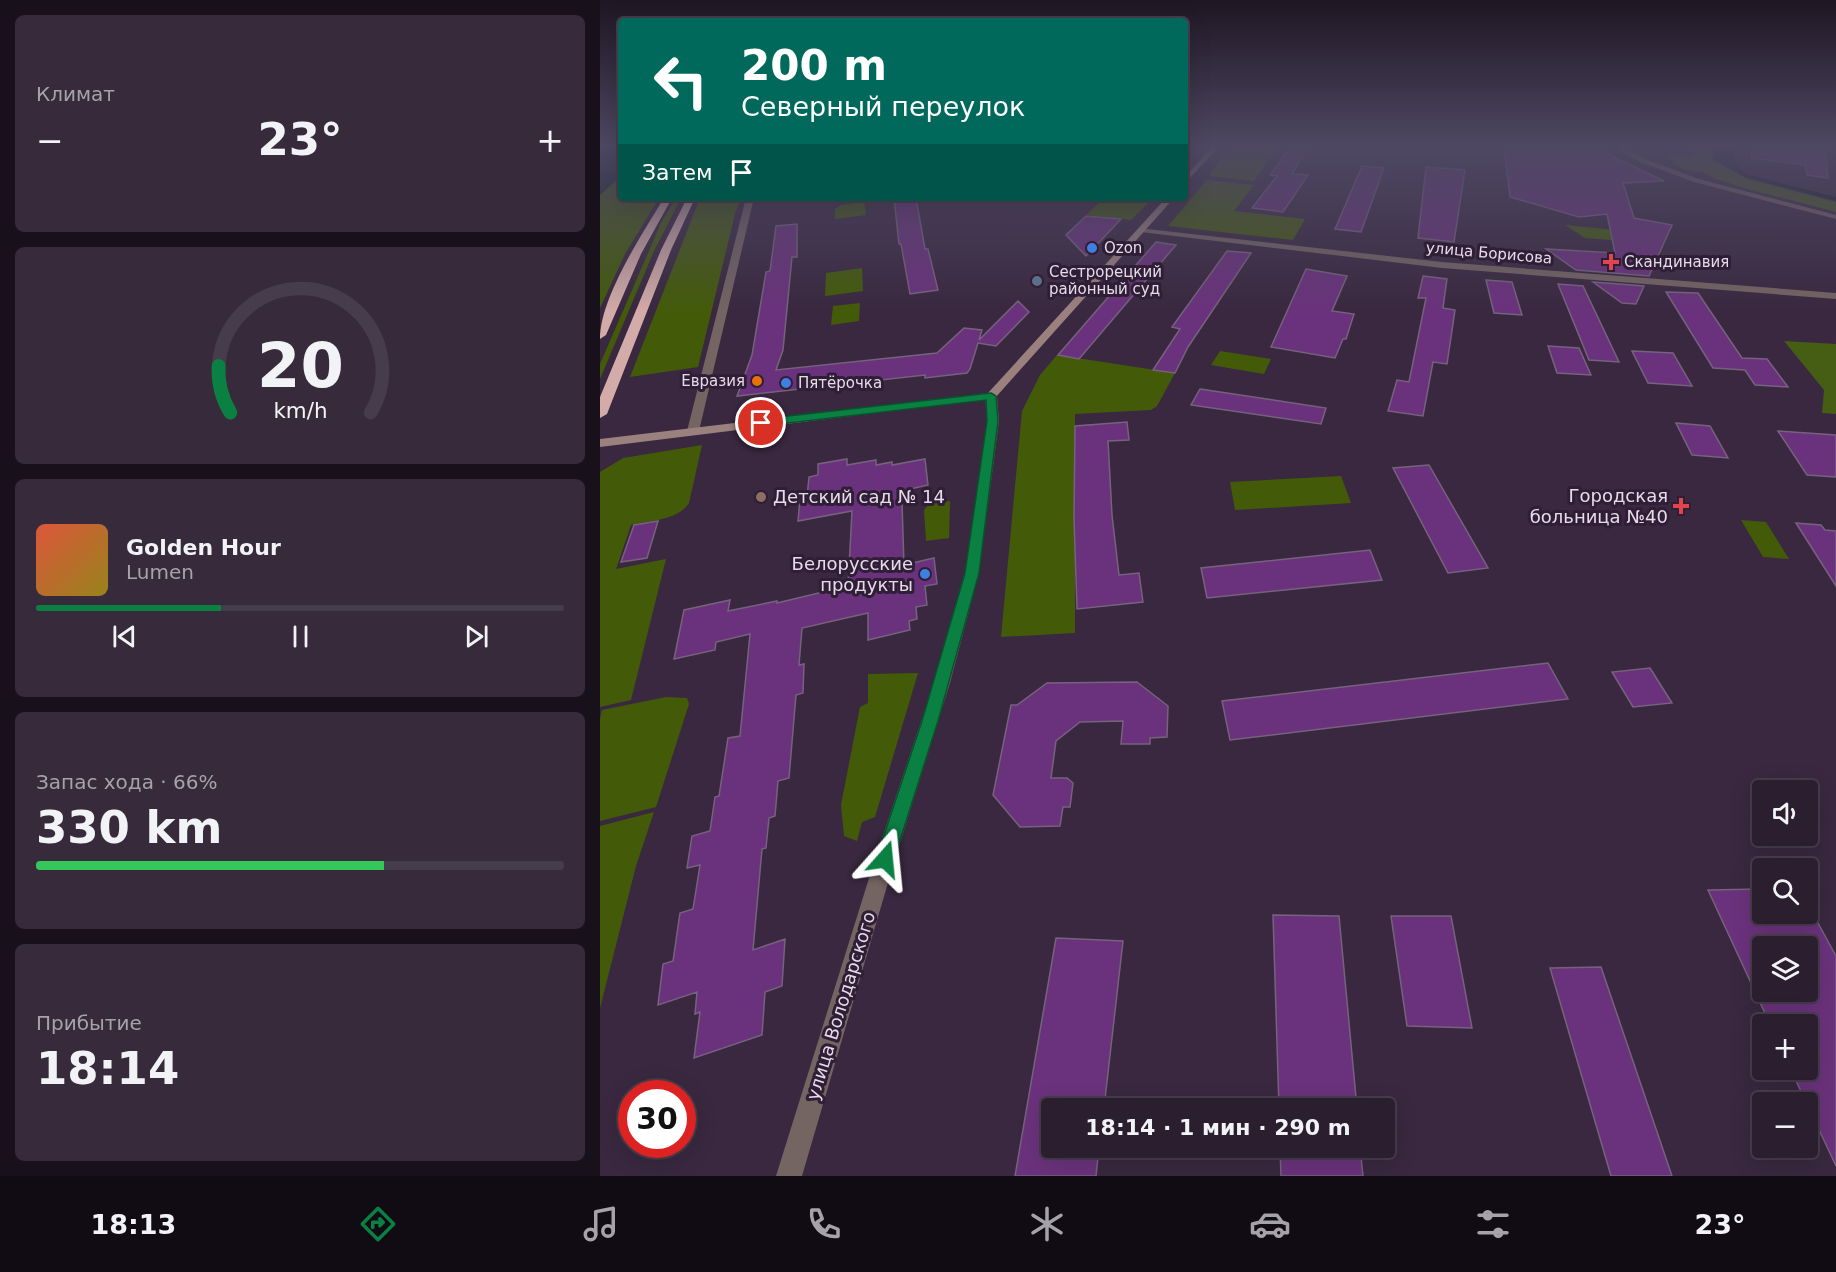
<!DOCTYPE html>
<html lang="ru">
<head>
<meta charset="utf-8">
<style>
	body { margin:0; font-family:"DejaVu Sans",sans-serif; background:#372b3b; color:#f1f3f6; height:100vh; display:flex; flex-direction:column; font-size:22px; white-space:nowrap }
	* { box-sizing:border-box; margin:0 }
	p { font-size:20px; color:#a6a2aa }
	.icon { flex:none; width:33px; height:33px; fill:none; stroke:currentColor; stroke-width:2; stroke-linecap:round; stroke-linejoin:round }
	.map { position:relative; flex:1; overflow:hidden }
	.side { display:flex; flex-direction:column; gap:15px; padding:15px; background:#18101a; width:600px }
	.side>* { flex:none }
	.guide { position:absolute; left:18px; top:18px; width:570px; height:183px; border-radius:6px; box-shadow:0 6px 24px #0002,0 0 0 2px #473c4b; background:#00695c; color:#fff; overflow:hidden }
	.buttons { position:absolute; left:1152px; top:780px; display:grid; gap:12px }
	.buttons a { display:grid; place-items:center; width:66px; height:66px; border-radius:6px; background:#2b1e2f; box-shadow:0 6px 24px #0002,0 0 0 2px #473c4b; font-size:30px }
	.speed { position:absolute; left:18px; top:1080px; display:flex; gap:12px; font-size:30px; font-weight:700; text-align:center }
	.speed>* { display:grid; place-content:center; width:78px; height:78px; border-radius:50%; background:#2b1e2f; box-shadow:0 6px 24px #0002,0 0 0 2px #473c4b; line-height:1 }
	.speed .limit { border:9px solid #d22; background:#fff; color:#111 }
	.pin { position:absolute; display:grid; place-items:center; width:51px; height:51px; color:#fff; margin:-26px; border:3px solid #fff; border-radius:50%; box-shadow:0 2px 6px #0007 }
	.me { position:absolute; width:66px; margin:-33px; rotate:18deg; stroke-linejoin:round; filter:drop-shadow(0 0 4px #0008) }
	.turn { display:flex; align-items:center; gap:21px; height:126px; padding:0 24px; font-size:27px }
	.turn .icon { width:78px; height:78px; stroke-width:2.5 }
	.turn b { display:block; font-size:42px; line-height:51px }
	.then { display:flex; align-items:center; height:57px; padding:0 24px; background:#0003; gap:12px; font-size:22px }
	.big { font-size:45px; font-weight:800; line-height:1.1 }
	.side .widget { flex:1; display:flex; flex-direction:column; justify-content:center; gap:9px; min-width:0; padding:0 21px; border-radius:9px; background:#372b3b }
	.side .dial { align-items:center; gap:0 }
	.dial svg { height:156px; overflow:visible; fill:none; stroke:#473c4b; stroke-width:7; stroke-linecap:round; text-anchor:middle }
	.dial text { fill:#f1f3f6; stroke:none }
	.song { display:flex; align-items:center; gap:18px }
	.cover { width:72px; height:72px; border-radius:9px; background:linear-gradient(135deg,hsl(10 70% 55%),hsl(50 70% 35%)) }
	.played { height:6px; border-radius:3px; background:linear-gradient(90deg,#0b8043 35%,#473c4b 35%) }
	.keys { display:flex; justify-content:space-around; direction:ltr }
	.heat { display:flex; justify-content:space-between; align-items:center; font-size:33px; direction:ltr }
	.charge { height:9px; border-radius:4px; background:linear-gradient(90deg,#34c759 66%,#473c4b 0) }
	.trip { position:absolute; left:441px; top:1098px; width:354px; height:60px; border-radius:6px; background:#2b1e2f; box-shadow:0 6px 24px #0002,0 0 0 2px #473c4b; font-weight:800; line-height:60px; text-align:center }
	.tab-bar { display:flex; height:96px; justify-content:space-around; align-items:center; background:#110c13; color:#a6a2aa }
	.tab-bar .icon { width:42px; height:42px }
	.tab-bar .current { color:#0b8043 }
	.tab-bar b { font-size:27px; color:#f1f3f6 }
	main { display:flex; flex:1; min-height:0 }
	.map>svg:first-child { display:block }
	.green { fill:#435b09 }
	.forest { fill:#465e13 }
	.water { fill:#0b1d22 }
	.building { fill:#6a327c; stroke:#76627d; stroke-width:1.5; fill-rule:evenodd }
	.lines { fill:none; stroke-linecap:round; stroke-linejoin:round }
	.street { fill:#746462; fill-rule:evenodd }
	.secondary { fill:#9b817e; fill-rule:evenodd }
	.highway { fill:#d3aba8; fill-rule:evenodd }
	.route { fill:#0b8043; stroke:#07532c; stroke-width:1.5 }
	.shop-dot { fill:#3f7fe0; stroke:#2f1e35; stroke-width:2 }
	.health-dot { fill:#e0444e; stroke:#2f1e35; stroke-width:2 }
	.service-dot { fill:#5c6f8a; stroke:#2f1e35; stroke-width:2 }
	.food-dot { fill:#e8710a; stroke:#2f1e35; stroke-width:2 }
	.education-dot { fill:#8d6e63; stroke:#2f1e35; stroke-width:2 }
	.labels { text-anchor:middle; stroke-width:6; stroke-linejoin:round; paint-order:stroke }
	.far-poi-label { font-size:15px; fill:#e6dbea; stroke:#2f1e35; text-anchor:start }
	.far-street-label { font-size:15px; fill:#e6dbea; stroke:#2f1e35 }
	.poi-label { font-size:18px; fill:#e6dbea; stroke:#2f1e35; text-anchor:end }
	.street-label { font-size:18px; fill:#e6dbea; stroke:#2f1e35 }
</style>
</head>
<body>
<main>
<section class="side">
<div class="widget"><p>Климат</p>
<div class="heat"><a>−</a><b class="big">23°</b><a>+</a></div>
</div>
<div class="widget dial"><svg viewBox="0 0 100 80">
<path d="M14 69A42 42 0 1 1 86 69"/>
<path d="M14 69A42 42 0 0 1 8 45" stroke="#0b8043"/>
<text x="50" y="56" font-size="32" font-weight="700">20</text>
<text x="50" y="72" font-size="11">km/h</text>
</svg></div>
<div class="widget">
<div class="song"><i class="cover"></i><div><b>Golden Hour</b><p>Lumen</p></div></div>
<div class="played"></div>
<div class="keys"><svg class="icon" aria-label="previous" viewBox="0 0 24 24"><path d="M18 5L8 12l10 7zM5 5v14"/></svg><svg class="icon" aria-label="pause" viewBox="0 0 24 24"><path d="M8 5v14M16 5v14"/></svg><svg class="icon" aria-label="next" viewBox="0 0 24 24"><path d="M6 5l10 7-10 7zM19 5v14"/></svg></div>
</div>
<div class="widget"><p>Запас хода · 66%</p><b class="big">330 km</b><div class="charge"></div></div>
<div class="widget"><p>Прибытие</p><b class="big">18:14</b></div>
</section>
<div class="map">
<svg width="1236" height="1176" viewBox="0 0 1236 1176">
	<rect width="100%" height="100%" fill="#39283f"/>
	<path class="green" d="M632 147H678L654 181 611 176 610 173Z
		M21 176V198H59L25 254 0 308V195Z
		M607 180 654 185 634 211 705 219 693 240 568 226Z
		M76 198H81L54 251 0 379V364L61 223Z
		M100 198H141L135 214 98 367 30 377Z
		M504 198H553L531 220 486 215Z
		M264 202 266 215 235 219V209L241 205Z
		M965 225 1016 230 1011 240 985 238Z
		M262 268 263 291 225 296 226 273Z
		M260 303 259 321 231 325 233 306Z
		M620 351 671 359 664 374 611 365Z
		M457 355 575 373 557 406 551 410 475 414V633L401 637 422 411 440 375Z
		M102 445 89 503C77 521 50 520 31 525L16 569 66 559 31 700 0 707V472L23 458Z
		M741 476 751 503 635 510 630 482Z
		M350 501 349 538 326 541 324 510 331 502Z
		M1141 520 1166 522 1189 559 1163 557Z
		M318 673 275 817 262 822 257 841 244 836 241 805 260 707 268 703V674Z
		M66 697 87 698 89 704 56 807 0 821V719L2 710Z
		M54 812 36 866 0 1008V826Z"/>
	<path class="forest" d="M1087 147H1110L1113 160 1147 179 1236 202V212L1144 188 1113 178 1103 172 1087 170 1072 164 1075 162 1066 156 1091 157 1094 152Z
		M1184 341 1236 344V414L1222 413 1224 390Z"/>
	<path class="water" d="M0 147H21V176L0 195Z
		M1113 147H1141L1133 155C1135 166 1140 170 1149 175L1236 197V201L1148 178 1115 160Z"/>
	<path class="building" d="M690 147H708L692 174 708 175 683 212 652 208 677 176 670 175Z
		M904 147H993L1064 181 1023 183 1034 218 1072 225 1049 276 976 270 946 249 1015 253 1007 214 979 217 910 197Z
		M1152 147H1225L1228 178 1207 175 1205 165 1151 158Z
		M762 166 784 168 761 232 735 229Z
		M826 167 865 170 854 242 818 238Z
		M294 198H316L325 249H328L338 290 310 294 301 244H299Z
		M486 216 521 219 486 256 466 235Z
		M197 224V257H192L183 350 176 370 337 353 364 328 382 330 379 340 418 301 429 312 396 346 378 343 370 369 367 373 325 378V375L137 396 152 355 166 272 170 271 176 226Z
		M556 242 576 245 479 359 458 355Z
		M627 251 651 253 588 347 575 373 553 370 580 329 572 327Z
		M706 269 747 276 732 311 754 314 746 339H743L735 358 671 347Z
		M823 276 847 279 843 308 855 310 847 364 833 362 823 416 788 411 797 380 809 382 826 298H818Z
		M886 280 912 282 922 315 894 313Z
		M993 282 1044 286 1036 304 1022 303Z
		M958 284 983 286 1019 362 989 360Z
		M1066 292 1098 293 1142 358 1167 359 1188 387 1155 385 1145 370 1113 368Z
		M948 346 979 348 991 375 957 373Z
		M1032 351 1073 353 1092 386 1048 383Z
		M600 389 726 408 721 424 591 405Z
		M527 422 529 440 508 441 512 515 519 575 539 573 543 602 477 609 474 518 475 426Z
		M1076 423 1110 426 1128 458 1092 455Z
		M1178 431 1236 435V477L1207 475Z
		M247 459V465L276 460V465L292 462V465L325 459 328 485 306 490 307 501 302 502 304 565 334 558 337 584 325 586 327 605 316 607 317 619 309 621 310 630 268 640V613L202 628 199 665 204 664 203 693 196 695 189 778 178 781 175 816 169 818 166 848 162 849 153 950 185 939 182 986 165 992 162 1035 94 1058 100 1012 95 1014 97 992 58 1005 63 964 73 961 80 913 93 909 100 865 87 868 92 836 110 831 115 797 119 796 128 738 140 736 150 634 116 642 115 650 74 659 84 610 130 600 128 611 177 601V603L248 586 252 511 198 521 200 498 207 497 209 477 218 475V464Z
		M829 465 888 568 848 573 793 468Z
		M58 521 47 558 21 562 34 525Z
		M1196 523 1221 525 1225 530 1236 531V586Z
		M770 550 782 580 607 598 601 568Z
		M948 663 968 699 630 740 622 701Z
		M1050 668 1072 703 1033 707 1012 672Z
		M537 682 568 706 567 737 550 738V744H521L523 721 480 722 456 741 451 778H467L473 783 470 807H463L460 826 420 827 393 795 411 705H417L447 683Z
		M1162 889V914H1213L1236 956V1166L1191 1070H1208V1024H1170L1108 890ZM1162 946H1208V992H1162Z
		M673 915 739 916 757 1108H679Z
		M791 916H851L872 1028 807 1026Z
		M456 938 523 941 504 1108H452V1148H499L496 1176H415Z
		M1001 967 1072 1176H1011L950 968Z
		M680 1148H760L763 1176H681Z"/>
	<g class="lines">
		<path class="street" d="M1014 147H1022L1045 159 1099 179 1236 215V219L1094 182 1040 162Z
			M146 198H154L99 431 93 435 87 431Z
			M538 228 842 262 1236 293V299L842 268 541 232H538Z
			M391 393 397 396 399 421 379 573 350 683 295 859 202 1176H176L275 859 334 683 365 573 387 421 385 396Z"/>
		<path class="secondary" d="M612 147H619L585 183V177Z
			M566 198H574L395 398 0 447V439L388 393Z"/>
		<path class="highway" d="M64 198H72L41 254 6 335 0 339C0 298 42 234 64 198Z
			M87 198H95L71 250 7 414 0 418V397L61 250Z"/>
	</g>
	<linearGradient id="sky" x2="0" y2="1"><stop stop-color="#1f1623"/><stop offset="0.47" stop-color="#4e4863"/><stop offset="1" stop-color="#4e4863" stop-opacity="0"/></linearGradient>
	<rect width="1236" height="312" fill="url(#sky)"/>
	<path class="route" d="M391 393 396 396 398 421 379 573 338 721 294 859 291 865 285 868 278 865 276 859 322 721 365 573 387 421 386 400 161 426 156 423 161 419Z"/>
	<g class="shop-dot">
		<circle cx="492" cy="248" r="6"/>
		<circle cx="186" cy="383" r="6"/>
		<circle cx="325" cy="574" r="6"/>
	</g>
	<g class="health-dot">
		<path d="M1008 253h6v6h6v6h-6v6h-6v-6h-6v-6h6z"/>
		<path d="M1078 497h6v6h6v6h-6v6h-6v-6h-6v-6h6z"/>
	</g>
	<circle class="service-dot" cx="437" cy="281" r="6"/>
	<circle class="food-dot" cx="157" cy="381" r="6"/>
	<circle class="education-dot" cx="161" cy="497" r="6"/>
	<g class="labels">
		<g class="far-poi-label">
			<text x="504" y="253">Ozon</text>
			<text x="1024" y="267">Скандинавия</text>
			<text x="449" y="277">Сестрорецкий<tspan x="449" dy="17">районный суд</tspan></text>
			<text x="145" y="386" text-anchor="end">Евразия</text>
			<text x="198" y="388">Пятёрочка</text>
		</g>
		<g class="far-street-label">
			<text transform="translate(889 253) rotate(5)" y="5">улица Борисова</text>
		</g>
		<g class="poi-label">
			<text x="1068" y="502">Городская<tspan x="1068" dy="21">больница №40</tspan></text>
			<text x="173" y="503" text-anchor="start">Детский сад № 14</text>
			<text x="313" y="570">Белорусские<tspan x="313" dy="21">продукты</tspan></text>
		</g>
		<g class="street-label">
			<text transform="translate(241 1006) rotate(-73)" y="6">улица Володарского</text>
		</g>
	</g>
</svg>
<div class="buttons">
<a><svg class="icon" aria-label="sound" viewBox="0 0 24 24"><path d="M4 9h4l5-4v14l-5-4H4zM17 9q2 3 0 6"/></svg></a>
<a><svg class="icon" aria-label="search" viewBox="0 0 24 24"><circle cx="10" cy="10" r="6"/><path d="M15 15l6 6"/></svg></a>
<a><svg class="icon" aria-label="layers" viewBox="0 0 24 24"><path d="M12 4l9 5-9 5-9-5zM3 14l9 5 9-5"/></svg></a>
<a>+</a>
<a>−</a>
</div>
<div class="speed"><div class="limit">30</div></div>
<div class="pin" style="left:161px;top:423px;background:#d93025"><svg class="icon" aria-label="arrive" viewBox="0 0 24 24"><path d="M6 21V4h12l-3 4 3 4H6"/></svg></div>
<svg class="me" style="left:285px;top:859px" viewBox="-20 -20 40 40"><path d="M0-17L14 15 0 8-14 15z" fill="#0b8043" stroke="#fff" stroke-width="4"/></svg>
<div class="trip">18:14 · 1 мин · 290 m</div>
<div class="guide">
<div class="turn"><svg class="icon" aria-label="left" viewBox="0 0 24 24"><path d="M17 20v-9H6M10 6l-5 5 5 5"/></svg><div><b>200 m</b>Северный переулок</div></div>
<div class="then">Затем<svg class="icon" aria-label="arrive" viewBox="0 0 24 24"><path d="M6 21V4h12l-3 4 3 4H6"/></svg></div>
</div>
</div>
</main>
<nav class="tab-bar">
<b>18:13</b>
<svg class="icon current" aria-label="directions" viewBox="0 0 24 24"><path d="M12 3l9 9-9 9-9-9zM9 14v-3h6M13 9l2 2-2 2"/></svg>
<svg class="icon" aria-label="music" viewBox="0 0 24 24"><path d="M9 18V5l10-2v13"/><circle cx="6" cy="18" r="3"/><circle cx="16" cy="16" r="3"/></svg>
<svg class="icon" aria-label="phone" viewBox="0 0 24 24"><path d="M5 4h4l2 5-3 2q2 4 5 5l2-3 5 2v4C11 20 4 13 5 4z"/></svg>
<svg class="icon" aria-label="climate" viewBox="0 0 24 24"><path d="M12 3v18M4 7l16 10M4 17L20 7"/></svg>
<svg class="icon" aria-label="car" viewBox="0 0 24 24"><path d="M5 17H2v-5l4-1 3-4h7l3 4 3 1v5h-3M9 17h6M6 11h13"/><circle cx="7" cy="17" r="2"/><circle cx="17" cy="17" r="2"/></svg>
<svg class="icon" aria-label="filters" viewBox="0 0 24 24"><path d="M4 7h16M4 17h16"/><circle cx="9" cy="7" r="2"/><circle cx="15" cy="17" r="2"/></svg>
<b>23°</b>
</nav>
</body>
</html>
